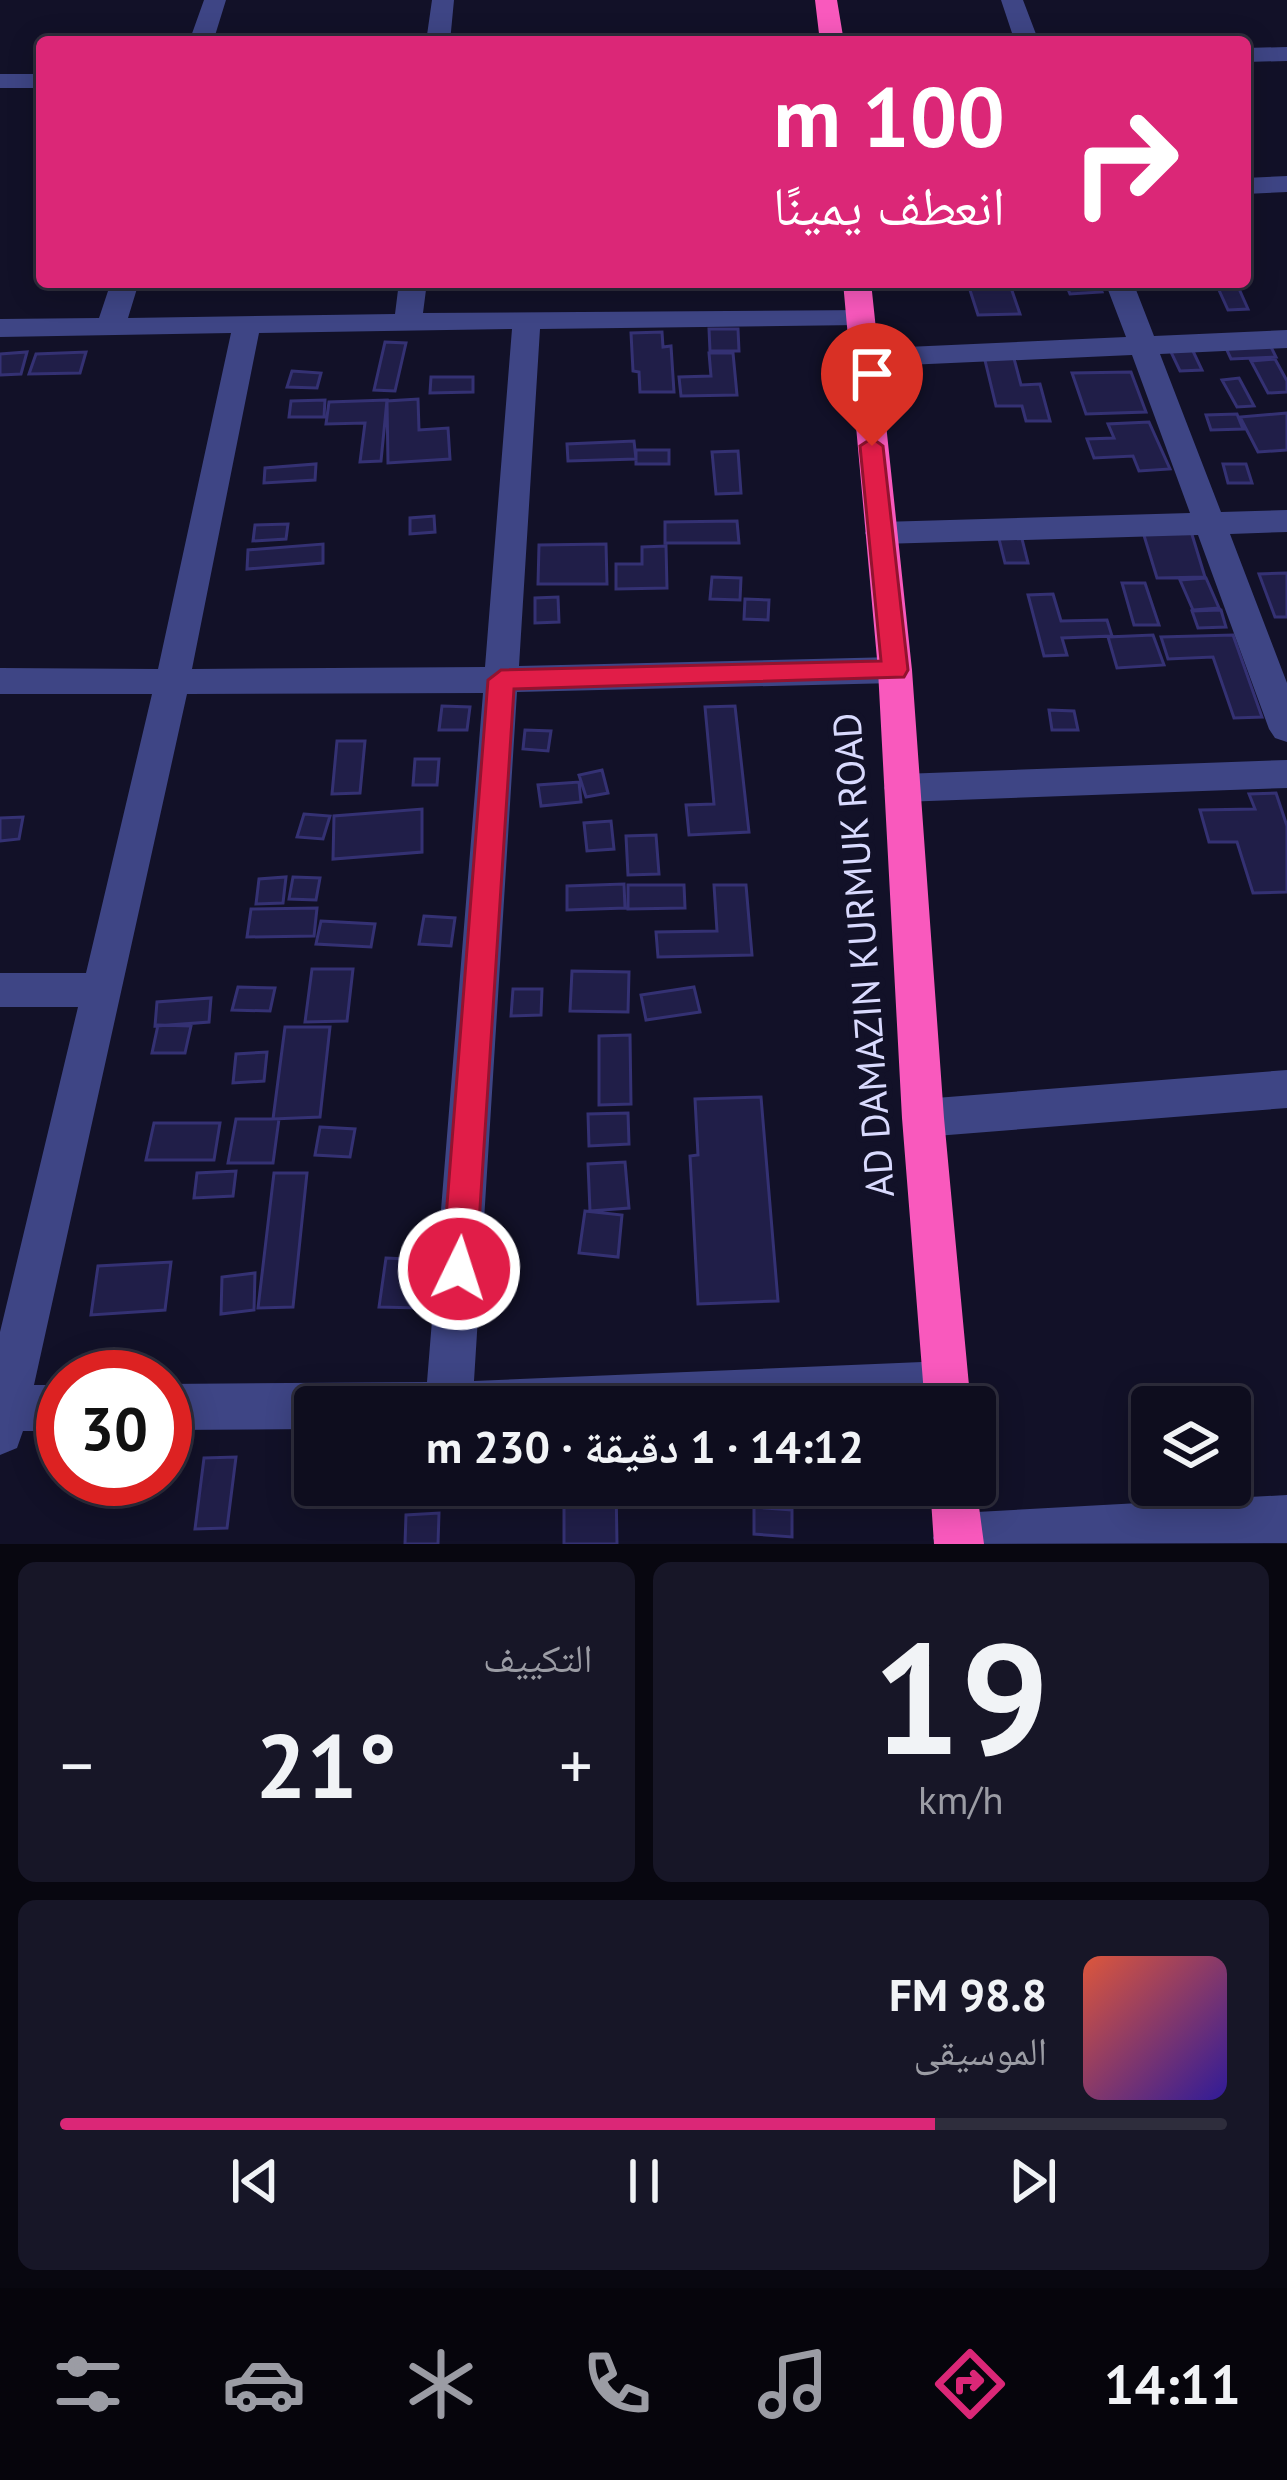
<!DOCTYPE html>
<html lang="ar">
<head>
<meta charset="utf-8">
<style>
	body { margin:0; font-family:"PT Sans","Noto Naskh Arabic",sans-serif; background:#171627; color:#f1f3f6; direction:rtl; height:100vh; display:flex; flex-direction:column; font-size:45px; white-space:nowrap }
	* { box-sizing:border-box; margin:0 }
	p { font-size:39px; color:#9b9ca4 }
	.icon { flex:none; width:66px; height:66px; fill:none; stroke:currentColor; stroke-width:2; stroke-linecap:round; stroke-linejoin:round }
	.map { position:relative; height:1544px; overflow:hidden; direction:ltr }
	.details { display:flex; flex-direction:column; gap:18px; padding:18px; background:#080710; flex:1 }
	.details>* { flex:none }
	.hud { position:absolute; left:36px; top:36px; width:1215px; height:252px; border-radius:12px; box-shadow:0 6px 30px #0003,0 0 0 3px #2e2d3c; direction:rtl; background:#db2777; color:#fff; overflow:hidden }
	.controls { position:absolute; left:1131px; top:1386px; display:grid; gap:24px }
	.controls a { display:grid; place-items:center; width:120px; height:120px; border-radius:12px; background:#0e0d1e; box-shadow:0 6px 30px #0003,0 0 0 3px #2e2d3c; font-size:60px }
	.speed { position:absolute; left:36px; top:1350px; display:flex; gap:24px; font-size:60px; font-weight:700; text-align:center }
	.speed>* { display:grid; place-content:center; width:156px; height:156px; border-radius:50%; background:#0e0d1e; box-shadow:0 6px 30px #0003,0 0 0 3px #2e2d3c; line-height:1 }
	.speed .limit { border:18px solid #d22; background:#fff; color:#111 }
	.pin { position:absolute; display:grid; place-items:center; width:102px; height:102px; color:#fff; margin:-123px -51px; border-radius:50% 50% 50% 0; rotate:-45deg; box-shadow:0 0 12px #0007 }
	.pin .icon { rotate:45deg }
	.me { position:absolute; width:132px; margin:-66px; rotate:4deg; stroke-linejoin:round; filter:drop-shadow(0 0 9px #0008) }
	.turn { display:flex; align-items:center; gap:42px; height:252px; padding:0 48px; font-size:54px }
	.turn .icon { width:156px; height:156px; stroke-width:2.5 }
	.turn b { display:block; font-size:84px; line-height:102px }
	.big { font-size:90px; font-weight:800; line-height:1.1 }
	.details .tile { flex:1; display:flex; flex-direction:column; justify-content:center; gap:18px; min-width:0; padding:0 42px; border-radius:18px; background:#171627 }
	.details .dial { align-items:center; gap:0 }
	.dial b { font-size:156px; line-height:1 }
	.song { display:flex; align-items:center; gap:36px }
	.cover { width:144px; height:144px; border-radius:18px; background:linear-gradient(135deg,hsl(10 70% 55%),hsl(250 70% 35%)) }
	.played { height:12px; border-radius:6px; background:linear-gradient(90deg,#db2777 75%,#2e2d3c 75%) }
	.keys { display:flex; justify-content:space-around; direction:ltr }
	.heat { display:flex; justify-content:space-between; align-items:center; font-size:66px; direction:ltr }
	.details .tiles { flex:1; display:grid; gap:18px; grid-template-columns:1fr 1fr }
	.tile:last-child { grid-column:span 2 }
	.trip { position:absolute; left:294px; top:1386px; width:702px; height:120px; border-radius:12px; background:#0e0d1e; box-shadow:0 6px 30px #0003,0 0 0 3px #2e2d3c; font-weight:800; line-height:120px; text-align:center; direction:rtl }
	.menu { display:flex; height:192px; justify-content:space-around; align-items:center; background:#06050c; color:#9b9ca4 }
	.menu .icon { width:84px; height:84px }
	.menu .selected { color:#db2777 }
	.menu b { font-size:54px; color:#f1f3f6 }
	.map>svg:first-child { display:block }
	.building { fill:#201e48; stroke:#343173; stroke-width:3 }
	.lines { fill:none; stroke-linecap:round; stroke-linejoin:round }
	.minor { fill:#3e4585; fill-rule:evenodd }
	.highway { fill:#f959bd; fill-rule:evenodd }
	.route { fill:#e11d48; stroke:#92132f; stroke-width:3 }
	.labels { text-anchor:middle; stroke-width:12; stroke-linejoin:round; paint-order:stroke }
	.street-label { font-size:39px; fill:#d9dafe; stroke:#121128 }
</style>
</head>
<body>
<div class="map">
<svg width="1287" height="1544" viewBox="0 0 1287 1544">
	<rect width="100%" height="100%" fill="#121128"/>
	<path class="building" d="M1009 282 1020 314 978 315 968 284Z
		M1065 282H1098L1102 292 1070 294Z
		M1179 282H1236L1248 309 1228 310 1218 288 1182 289Z
		M709 329H738L739 351H710Z
		M662 332 663 347 671 346 674 392H640L639 372 633 371 631 333Z
		M385 342 406 343 395 391 374 390Z
		M1270 345 1276 357 1231 359 1225 346Z
		M1011 347 1021 385 1040 384 1050 421H1026L1022 406H996L982 348Z
		M1192 349 1202 370 1180 371 1170 350Z
		M27 352 21 374 0 375V354Z
		M86 352 80 373 29 374 36 354Z
		M709 353H733L737 395 681 396 679 377 711 376Z
		M1275 359 1287 381V392L1268 393 1251 361Z
		M292 371 321 373 317 388 287 387Z
		M1131 372 1146 412 1086 414 1072 373Z
		M431 377H473V392L430 393Z
		M1239 378 1254 406 1237 407 1222 380Z
		M418 399 419 430 448 428 450 459 388 463 387 401Z
		M325 400 324 417H289L291 401Z
		M387 400 381 461 360 462 365 423 326 424 329 402Z
		M1287 413V450L1258 452 1240 417Z
		M1237 414 1243 429 1211 430 1206 415Z
		M1149 422 1170 469 1139 471 1133 456 1094 458 1087 439 1114 438 1108 424Z
		M634 441 636 459 568 461 567 444Z
		M636 450H669V464H636Z
		M738 451 741 493 716 494 712 452Z
		M316 464 315 480 264 483 265 468Z
		M1223 464H1246L1252 483H1228Z
		M434 516 435 532 410 534V518Z
		M737 521 739 543H665V522Z
		M288 524 286 539 253 541 255 525Z
		M1190 528 1205 577 1157 578 1142 529Z
		M998 535H1021L1028 563H1005Z
		M323 544V563L247 569 248 550Z
		M606 544 607 584H538L539 545Z
		M666 546 667 588 616 589V564H642V547Z
		M1287 573V617H1275L1259 574Z
		M712 577 741 578 740 600 710 599Z
		M1206 578 1219 608 1193 610 1180 580Z
		M1122 583H1145L1159 625H1134Z
		M1053 594 1061 621 1107 620 1112 636 1062 638 1067 655 1044 656 1028 595Z
		M558 597 559 622 535 623V598Z
		M745 599 769 600 768 620 744 619Z
		M1221 610 1226 627 1198 628 1192 611Z
		M1153 635 1164 665 1117 668 1108 637Z
		M1233 635 1262 717 1234 718 1213 657 1168 659 1161 637Z
		M442 706 470 707 467 730H439Z
		M735 706 749 832 689 835 686 805 714 804 705 707Z
		M1049 710 1074 711 1078 730H1052Z
		M525 730 551 731 548 751 523 749Z
		M337 741H365L360 793 332 794Z
		M415 759H439L437 785H413Z
		M602 770 608 793 586 797 579 775Z
		M579 782 581 802 541 806 538 785Z
		M1276 793 1287 826V892L1253 893 1237 842H1209L1200 810 1255 809 1249 794Z
		M422 809V852L333 859 334 816Z
		M304 814 330 816 323 839 297 837Z
		M23 817 19 839 0 841V818Z
		M611 821 614 849 587 851 584 823Z
		M656 835 659 874 628 875 626 836Z
		M286 877 283 903 256 904 259 879Z
		M293 877 320 878 316 900 289 899Z
		M624 884 625 908 567 910V886Z
		M628 885H684L685 908 628 909Z
		M714 885H746L752 955 658 957 656 932 717 931Z
		M317 908 314 936 247 937 251 909Z
		M424 916 455 918 451 946 419 944Z
		M321 921 375 924 371 947 316 944Z
		M312 969H353L347 1021 305 1022Z
		M572 971 629 972 628 1012 570 1011Z
		M238 987 275 988 270 1011 232 1010Z
		M694 987 700 1012 646 1020 641 995Z
		M513 989H542L541 1015 511 1016Z
		M211 998 209 1022 155 1026 157 1002Z
		M158 1025 191 1026 185 1053H152Z
		M285 1027H330L320 1117 273 1119Z
		M630 1035 631 1104 599 1105V1036Z
		M267 1052 264 1081 233 1083 236 1054Z
		M761 1097 778 1301 698 1304 690 1156 698 1155 695 1099Z
		M628 1113 629 1144 589 1146 588 1114Z
		M236 1119H279L273 1163H228Z
		M154 1123H220L214 1160H146Z
		M320 1127 355 1129 350 1157 315 1155Z
		M625 1162 629 1208 590 1211 588 1164Z
		M236 1171 233 1196 194 1198 197 1173Z
		M274 1173H307L293 1307 258 1308Z
		M585 1211 622 1215 618 1257 579 1253Z
		M386 1258 426 1260 421 1308 379 1307Z
		M171 1262 165 1310 91 1315 98 1266Z
		M255 1273 254 1310 221 1314 222 1277Z
		M236 1457 227 1528 195 1529 204 1458Z
		M564 1485H616L617 1544H564Z
		M754 1507 792 1510V1537L754 1534Z
		M439 1513 438 1544H405L406 1515Z"/>
	<g class="lines">
		<path class="minor" d="M204 0H226L213 42H189Z
			M432 0H454L450 42H426Z
			M1001 0H1023L1039 42H1015Z
			M1287 47V61L1245 62V48Z
			M0 74H42V88H0Z
			M1287 176V192L1245 194V178Z
			M111 282H139L128 318 395 314 399 282H427L423 313 870 310 874 316 860 325 540 329 519 666 895 657 907 661 912 670 907 679 895 683 517 692 474 1381 946 1361 962 1368 969 1384 962 1400 947 1407H315V1429L165 1430V1384L427 1382 483 693 187 694 34 1385H63V1431H23L17 1448 0 1455V1332L78 1007H0V973H86L152 694H0V668L158 669 231 333 0 337V319L99 318ZM512 329 485 667 192 669 259 333Z
			M1105 282H1133L1154 336 1287 330V348L1160 354 1221 512 1287 510V532L1230 534 1287 683V742L1275 738 1269 729 1198 535 881 544 870 541 865 533 870 525 881 522 1190 513 1132 355 862 367 848 358 862 349 1126 337Z
			M1287 760V788L902 802 889 798 884 788 889 778 902 774Z
			M1287 1070V1108L923 1137 908 1131 902 1118 908 1105 923 1099Z
			M1287 1495V1543L936 1544 933 1538 941 1521 958 1513Z"/>
		<path class="highway" d="M815 0H837L844 42H820Z
			M843 282H871L912 670 944 1118 971 1407H925L902 1118 878 670Z
			M975 1477 984 1544H934L930 1485H975Z"/>
	</g>
	<path class="route" d="M872 438 883 446 908 670 904 677 514 689 476 1269 471 1280 459 1285 447 1280 442 1269 488 680 501 670 881 661 860 446Z"/>
	<g class="labels">
		<g class="street-label">
			<text transform="translate(863 955) rotate(-94)" y="14">AD DAMAZIN KURMUK ROAD</text>
		</g>
	</g>
</svg>
<div class="controls">
<a><svg class="icon" aria-label="layers" viewBox="0 0 24 24"><path d="M12 4l9 5-9 5-9-5zM3 14l9 5 9-5"/></svg></a>
</div>
<div class="speed"><div class="limit">30</div></div>
<div class="pin" style="left:872px;top:446px;background:#d93025"><svg class="icon" aria-label="arrive" viewBox="0 0 24 24"><path d="M6 21V4h12l-3 4 3 4H6"/></svg></div>
<svg class="me" style="left:459px;top:1269px" viewBox="-20 -20 40 40"><circle r="17" fill="#e11d48" stroke="#fff" stroke-width="3"/><path d="M0-11L8 9 0 5-8 9z" fill="#fff"/></svg>
<div class="trip">14:12 · 1 دقيقة · 230 m</div>
<div class="hud">
<div class="turn"><svg class="icon" aria-label="right" viewBox="0 0 24 24"><path d="M7 20v-9h11M14 6l5 5-5 5"/></svg><div><b>100 m</b>انعطف يمينًا</div></div>
</div>
</div>
<section class="details">
<div class="tiles">
<div class="tile dial"><b>19</b><p>km/h</p></div>
<div class="tile"><p>التكييف</p>
<div class="heat"><a>−</a><b class="big">21°</b><a>+</a></div>
</div>
<div class="tile">
<div class="song"><i class="cover"></i><div><b>98.8 FM</b><p>الموسيقى</p></div></div>
<div class="played"></div>
<div class="keys"><svg class="icon" aria-label="previous" viewBox="0 0 24 24"><path d="M18 5L8 12l10 7zM5 5v14"/></svg><svg class="icon" aria-label="pause" viewBox="0 0 24 24"><path d="M8 5v14M16 5v14"/></svg><svg class="icon" aria-label="next" viewBox="0 0 24 24"><path d="M6 5l10 7-10 7zM19 5v14"/></svg></div>
</div>
</div>
</section>
<nav class="menu">
<b>14:11</b>
<svg class="icon selected" aria-label="directions" viewBox="0 0 24 24"><path d="M12 3l9 9-9 9-9-9zM9 14v-3h6M13 9l2 2-2 2"/></svg>
<svg class="icon" aria-label="music" viewBox="0 0 24 24"><path d="M9 18V5l10-2v13"/><circle cx="6" cy="18" r="3"/><circle cx="16" cy="16" r="3"/></svg>
<svg class="icon" aria-label="phone" viewBox="0 0 24 24"><path d="M5 4h4l2 5-3 2q2 4 5 5l2-3 5 2v4C11 20 4 13 5 4z"/></svg>
<svg class="icon" aria-label="climate" viewBox="0 0 24 24"><path d="M12 3v18M4 7l16 10M4 17L20 7"/></svg>
<svg class="icon" aria-label="car" viewBox="0 0 24 24"><path d="M5 17H2v-5l4-1 3-4h7l3 4 3 1v5h-3M9 17h6M6 11h13"/><circle cx="7" cy="17" r="2"/><circle cx="17" cy="17" r="2"/></svg>
<svg class="icon" aria-label="filters" viewBox="0 0 24 24"><path d="M4 7h16M4 17h16"/><circle cx="9" cy="7" r="2"/><circle cx="15" cy="17" r="2"/></svg>
</nav>
</body>
</html>
